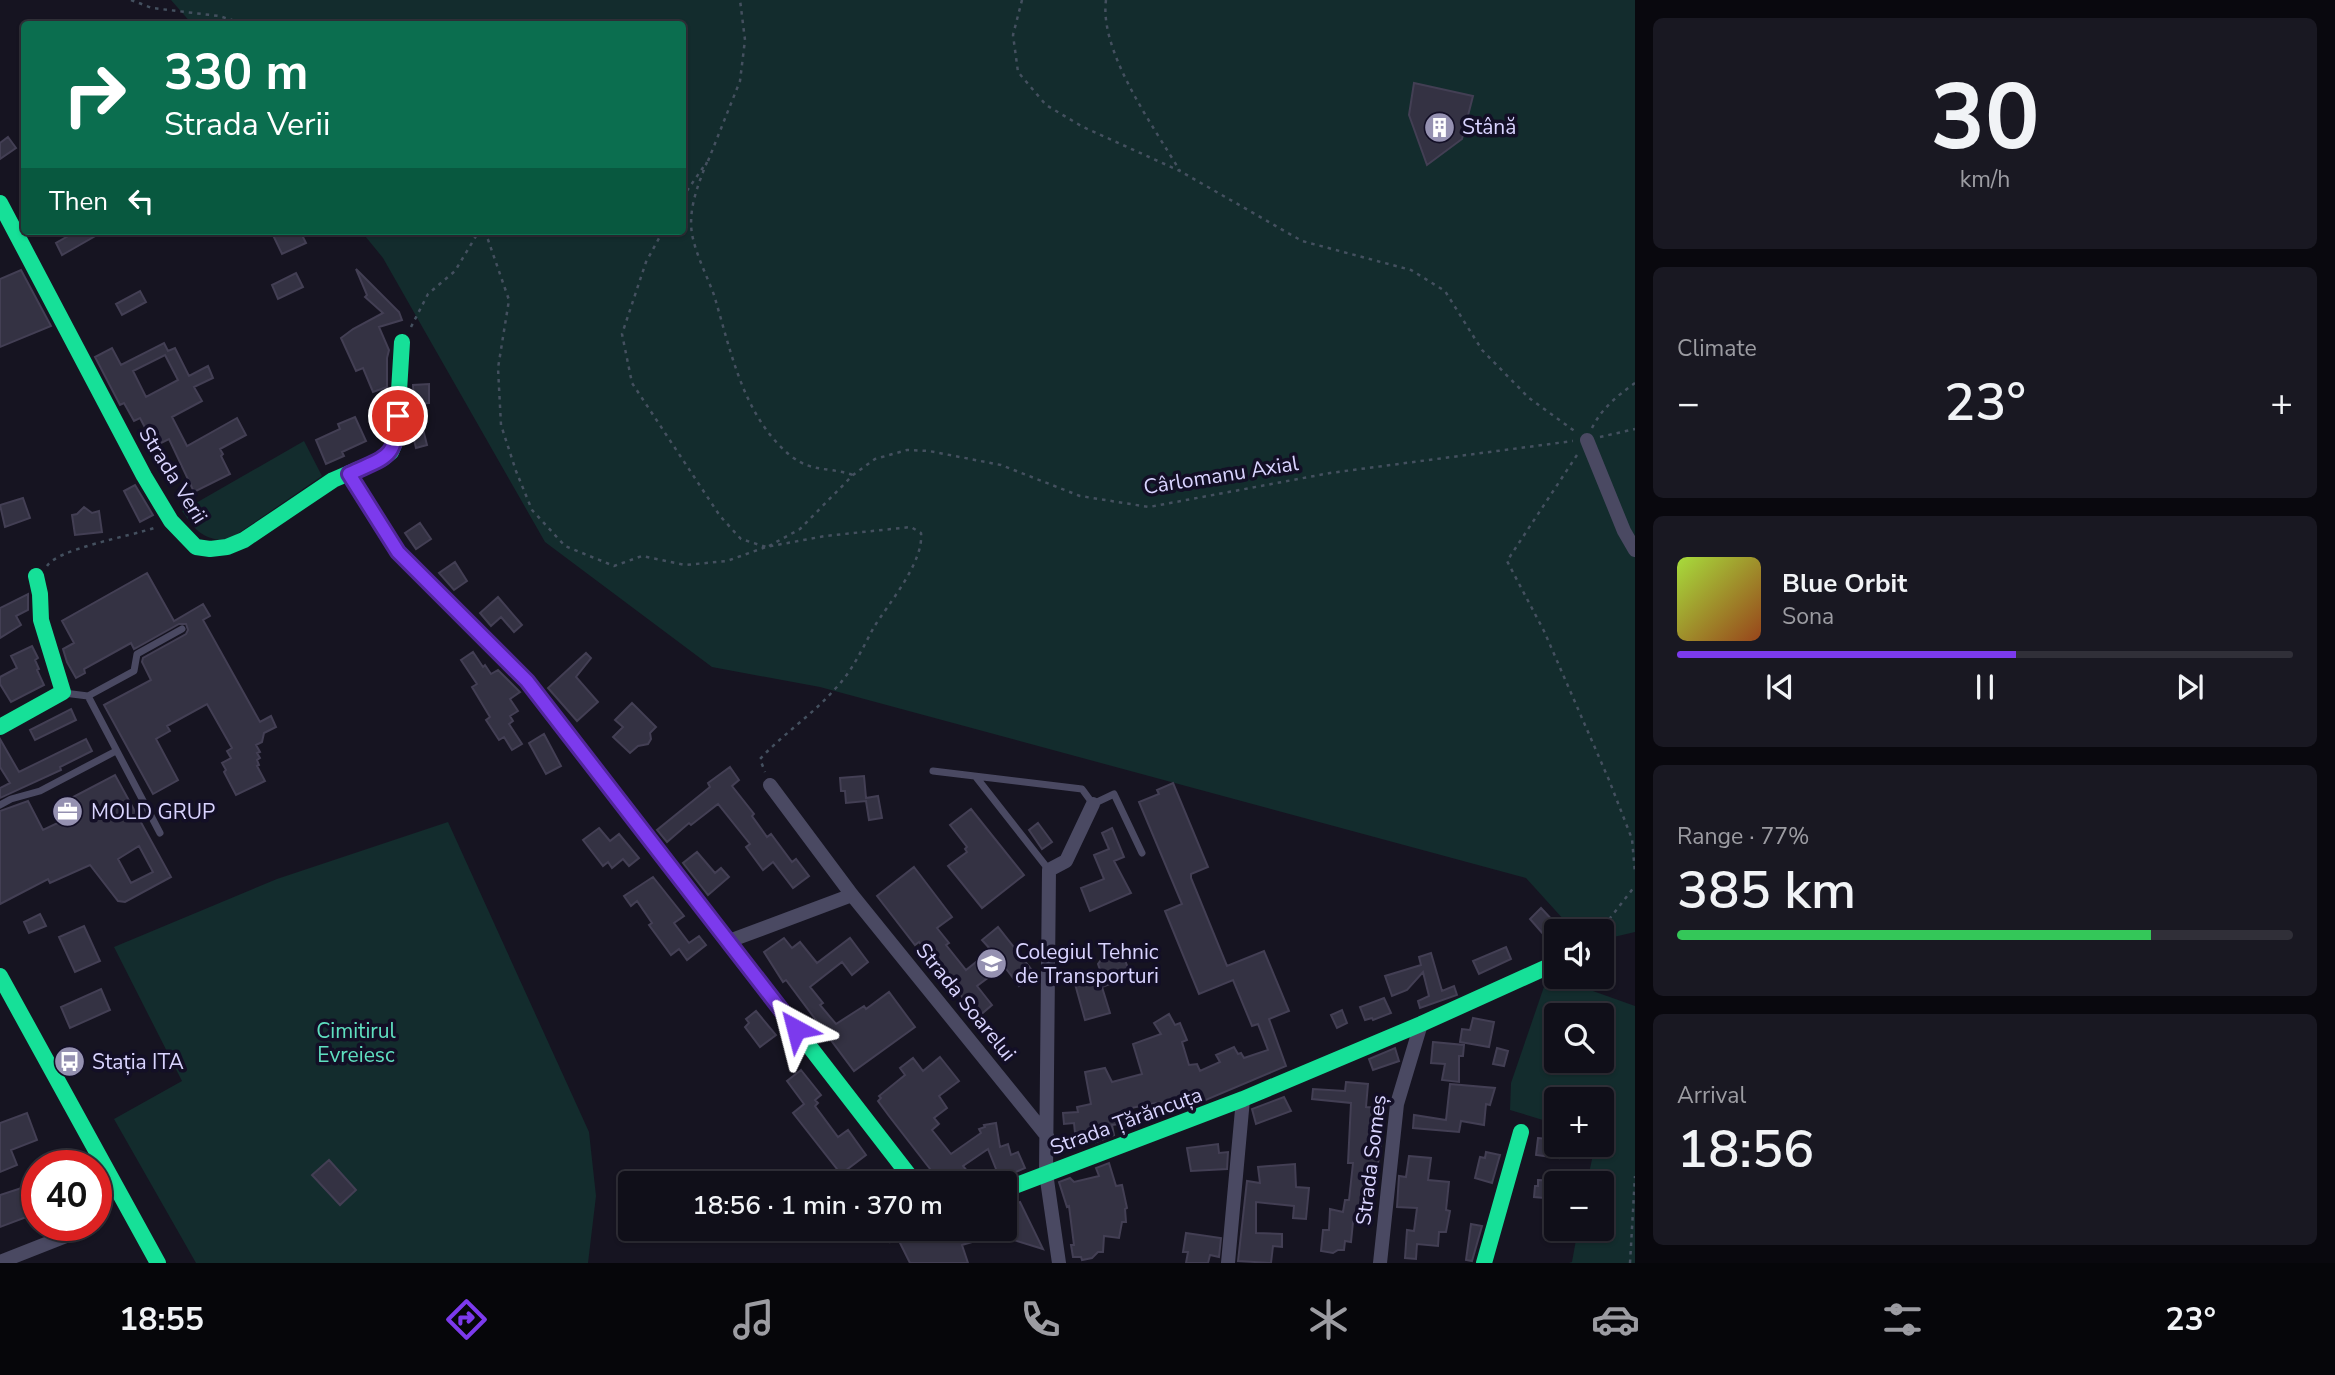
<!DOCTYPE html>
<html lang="en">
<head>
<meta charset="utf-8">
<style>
	body { margin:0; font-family:"Nunito Sans",sans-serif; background:#191822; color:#f1f3f6; height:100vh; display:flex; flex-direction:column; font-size:26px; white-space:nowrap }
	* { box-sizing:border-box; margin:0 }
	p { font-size:23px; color:#9c9ca2 }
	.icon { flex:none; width:38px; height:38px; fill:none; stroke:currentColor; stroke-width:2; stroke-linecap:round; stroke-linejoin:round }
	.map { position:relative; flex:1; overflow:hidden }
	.side { display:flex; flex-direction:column; gap:18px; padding:18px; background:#09080e; width:700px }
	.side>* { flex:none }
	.banner { position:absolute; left:21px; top:21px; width:665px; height:214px; border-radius:7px; box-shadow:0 2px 5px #0004,0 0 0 2px #302f38; background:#0b6e4f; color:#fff; overflow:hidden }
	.controls { position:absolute; left:1544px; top:919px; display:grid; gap:14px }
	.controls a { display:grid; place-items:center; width:70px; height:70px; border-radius:7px; background:#100f19; box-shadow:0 2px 5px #0004,0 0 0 2px #302f38; font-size:35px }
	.speed { position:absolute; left:21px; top:1150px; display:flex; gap:14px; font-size:35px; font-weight:700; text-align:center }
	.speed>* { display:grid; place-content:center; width:91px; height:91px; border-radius:50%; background:#100f19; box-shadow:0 2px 5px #0004,0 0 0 2px #302f38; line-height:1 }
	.speed .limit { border:10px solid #d22; background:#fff; color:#111 }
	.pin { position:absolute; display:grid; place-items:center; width:60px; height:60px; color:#fff; margin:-30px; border:4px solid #fff; border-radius:50%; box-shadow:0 2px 7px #0007 }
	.me { position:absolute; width:77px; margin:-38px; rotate:322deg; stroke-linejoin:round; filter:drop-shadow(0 0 5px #0008) }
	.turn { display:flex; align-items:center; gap:24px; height:147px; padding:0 28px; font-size:32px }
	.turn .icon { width:91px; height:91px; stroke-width:2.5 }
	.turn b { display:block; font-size:49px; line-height:60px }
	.then { display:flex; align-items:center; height:66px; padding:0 28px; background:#0003; gap:14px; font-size:26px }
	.big { font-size:52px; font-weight:600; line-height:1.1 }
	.side .widget { flex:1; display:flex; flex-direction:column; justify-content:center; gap:10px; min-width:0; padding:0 24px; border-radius:10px; background:#191822 }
	.side .dial { align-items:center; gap:0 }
	.dial b { font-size:91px; line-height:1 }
	.song { display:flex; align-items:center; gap:21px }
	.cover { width:84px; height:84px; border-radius:10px; background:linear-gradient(135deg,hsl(80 70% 55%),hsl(20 70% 35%)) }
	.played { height:7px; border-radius:4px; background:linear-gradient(90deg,#7c3aed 55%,#302f38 55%) }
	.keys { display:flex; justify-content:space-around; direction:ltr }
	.heat { display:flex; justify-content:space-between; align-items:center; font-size:38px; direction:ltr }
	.charge { height:10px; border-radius:5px; background:linear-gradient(90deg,#34c759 77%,#302f38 0) }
	.trip { position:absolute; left:618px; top:1171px; width:399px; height:70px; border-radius:7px; background:#100f19; box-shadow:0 2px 5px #0004,0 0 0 2px #302f38; font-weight:600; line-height:70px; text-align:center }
	.menu { display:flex; height:112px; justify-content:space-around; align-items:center; background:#06060a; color:#9c9ca2 }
	.menu .icon { width:49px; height:49px }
	.menu .active { color:#7c3aed }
	.menu b { font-size:32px; color:#f1f3f6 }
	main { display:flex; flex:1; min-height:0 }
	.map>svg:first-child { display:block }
	.green { fill:#132c2d; fill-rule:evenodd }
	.building { fill:#343243; stroke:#433f54; stroke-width:2; fill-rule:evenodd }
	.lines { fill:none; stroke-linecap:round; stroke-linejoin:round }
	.path { stroke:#44505f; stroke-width:2.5; stroke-dasharray:3.5 5; stroke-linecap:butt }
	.lane { stroke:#4a4962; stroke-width:7 }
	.street { stroke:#4a4962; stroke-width:14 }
	.fast { stroke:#16e098; stroke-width:16 }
	.route-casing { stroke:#51269a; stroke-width:18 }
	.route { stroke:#7c3aed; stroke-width:12 }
	.labels { text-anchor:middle; stroke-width:7; stroke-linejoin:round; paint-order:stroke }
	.poi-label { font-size:21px; fill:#d9d4ff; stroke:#130f26; text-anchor:start }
	.street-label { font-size:21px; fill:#d9d4ff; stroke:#130f26 }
	.park-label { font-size:21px; fill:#5fe0c0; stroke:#130f26 }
</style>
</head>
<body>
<main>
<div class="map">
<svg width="1635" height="1263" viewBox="0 0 1635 1263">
	<rect width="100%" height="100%" fill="#161421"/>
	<path class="green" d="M171 0H1635V932L1601 940V931H1574L1526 878 820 687 712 667 545 542 383 258 361 231H682V24H192Z
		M304 441 322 476 227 541C201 538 197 532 182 511Z
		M448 822 589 1132 596 1196 588 1263H196L114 1119 182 1081 114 947 277 879Z
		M1548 975 1635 1006V1263H1569L1572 1262 1578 1229 1601 1228V1183H1587L1595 1145 1601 1144V1099H1556V1124L1510 1110 1511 1083ZM1556 1015H1601V1060H1556Z"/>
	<path class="building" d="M1414 83 1473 96 1462 139 1427 165 1409 115Z
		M8 137 16 148 0 159V143Z
		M77 231H104L62 255 56 243Z
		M271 231H300L306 243 282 254Z
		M356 269 399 312 402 320 379 327 389 350 387 358V387L373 392 363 368 356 371 341 338 353 329 383 313 365 297 367 295Z
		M21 270 51 326 0 347V279Z
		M296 273 303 287 278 299 272 285Z
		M140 291 146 302 122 315 116 304Z
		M164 343 168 351 175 348 189 376 208 366 213 378 194 387 202 401 172 417 187 446 237 418 246 435 220 449 223 454 221 456 230 474 194 492 169 439 157 445 153 436 150 437 140 418 134 421 124 403 120 405 95 357 112 348 121 365ZM165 355 178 380 146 397 133 371Z
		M429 384V403L414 404 413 385Z
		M355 417 366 441 342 452 344 456 326 464 316 440 340 429 338 424Z
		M422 425 427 445 416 448 411 428Z
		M135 485 153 515 140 522 124 491Z
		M23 498 30 518 5 527 0 505Z
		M84 507 92 513 99 511 102 532 75 535 72 515 77 514Z
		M420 523 431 539 416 549 405 533Z
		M455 562 467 581 454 590 439 573Z
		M147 573 174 621 203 604 210 616 203 620 260 722 271 716 276 727 264 733 262 742 256 745 260 752 257 753 260 758 257 760 259 765 257 766 265 781 236 795 224 772 226 770 222 763 231 758 227 751 232 748 207 704 167 726 170 731 156 739 178 780 153 794 104 705 151 680 142 662 143 658 186 634 188 630 186 624H179L134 649 131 643 84 669 85 673 76 678 67 662 63 649 74 643 62 621Z
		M28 594V610L16 616 21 625 0 638V608Z
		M498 597 522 625 514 632 501 617 491 626 480 613Z
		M32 646 38 658 35 660 39 669 37 670 44 685 11 702 0 684V677L17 668 11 656Z
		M473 652 483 667 485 665 491 674 498 670 520 692 510 699 518 711 510 716 513 721 509 724 522 744 512 750 504 737 499 740 486 720 490 717 472 687 477 684 461 660Z
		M586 653 591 658 576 677 598 702 577 721 548 688Z
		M632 703 656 727 650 733 651 739 648 744 638 746 630 753 613 737 623 727 615 720Z
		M71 709 76 720 35 740 30 730Z
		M544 734 561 766 546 774 529 743Z
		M0 739 19 772 86 739 92 751 60 767 61 770 0 798V788L10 783 0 767Z
		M730 767 739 780 732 786 754 814 752 816 767 837 771 834 792 862 796 859 809 876 793 888 773 862 763 870 746 847 750 844 718 804 691 825 689 823 667 842 657 830 710 787 708 783Z
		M115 775 171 877 125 902 118 901 90 865 50 883 48 879 0 904V811L28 801 43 830 64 820 56 806ZM139 846 153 872 131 883 118 859Z
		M864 776 866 798 878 796 882 818 869 820 866 801 846 803 845 791H841L840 778Z
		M1173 783 1208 867 1191 874V878L1227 966 1264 951 1289 1011 1269 1019 1286 1066 1201 1102 1199 1097 1195 1099 1192 1093 1157 1107 1156 1103 1131 1108 1134 1122 1112 1125 1114 1135 1096 1142 1095 1136H1085V1132L1075 1133 1074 1123 1064 1124 1063 1113 1078 1112 1077 1107 1091 1104 1085 1072 1105 1068 1112 1082 1142 1074 1133 1044 1161 1034 1154 1023 1169 1014 1175 1025 1180 1023 1187 1040 1182 1042 1189 1065 1197 1064 1200 1071 1220 1062 1216 1055 1234 1047 1238 1054 1241 1053 1244 1058 1268 1050 1258 1024 1252 1026 1233 980 1199 994 1165 911 1182 904 1139 802 1159 794 1157 790Z
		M971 809 1024 875 982 908 948 866 967 852 965 849 967 847 950 825Z
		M1038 823 1052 842 1042 849 1029 830Z
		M599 828 610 841 619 834 639 858 629 866 623 859 612 868 608 862 603 866 583 840Z
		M1112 828 1124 857 1114 861 1131 893 1090 911 1081 888 1104 879 1094 855 1109 849 1102 833Z
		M697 852 715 873 721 868 729 877 708 895 683 863Z
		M914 867 952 917 937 928 949 943 946 945 966 970 991 950 982 940 998 927 1035 974 1019 986 1004 966 977 986 992 1005 978 1017 919 942 915 945 877 896Z
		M653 877 684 916 674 923 689 943 699 936 706 945 687 960 679 949 671 955 649 925 652 923 637 901 631 906 624 896Z
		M1541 908 1556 924 1544 935 1530 919Z
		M40 914 46 926 29 933 24 922Z
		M84 926 100 961 75 972 59 937Z
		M784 938 792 948 800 942 817 963 850 938 868 962 852 975 842 962 810 987 823 1003 820 1005 836 1024 864 1006 866 1009 889 992 915 1027 854 1071 786 980 783 982 764 952Z
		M1120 947 1131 976 1102 987 1110 1013 1085 1020 1075 984 1102 976 1098 964 1101 960 1110 950Z
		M1506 947 1511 959 1479 974 1473 961Z
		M1431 953 1442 991 1454 986 1457 995 1420 1008 1418 1001 1429 996 1423 972 1407 990 1392 996 1385 976 1421 965 1419 957Z
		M101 989 110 1010 70 1028 61 1007Z
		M1384 998 1391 1013 1373 1020 1372 1018 1365 1020 1360 1007Z
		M1342 1010 1347 1023 1337 1028 1331 1015Z
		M756 1011 776 1035 760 1047 745 1027 749 1023 746 1019Z
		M1473 1018 1494 1022 1489 1047 1460 1042 1462 1029 1470 1030Z
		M1433 1042 1464 1045 1463 1056H1459V1082L1442 1080 1445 1064 1431 1063Z
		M1395 1048 1399 1061 1373 1070 1369 1059Z
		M1497 1048 1508 1051 1504 1066 1493 1064Z
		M940 1057 959 1081 939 1096 947 1108 934 1118 939 1124 932 1130 951 1154 981 1133 979 1129 985 1127 984 1125 996 1123 1000 1147 1008 1144 1011 1155 1018 1152 1025 1168 1000 1179 988 1149 963 1166 972 1177 965 1183H941L889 1116 878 1101 881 1098 879 1096 905 1075 900 1068 913 1058 923 1071Z
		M801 1070 821 1095 815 1100 818 1103 815 1106 838 1137 848 1130 866 1155 841 1174 793 1113 804 1104 787 1081Z
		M1346 1082 1368 1084 1366 1107 1379 1108 1377 1143 1381 1144 1375 1183 1372 1192H1364L1360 1223 1353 1222 1351 1242 1345 1241 1344 1250H1338L1333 1253 1321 1251 1323 1230H1329L1330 1209 1343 1212 1345 1200H1349L1353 1163H1348L1351 1103 1312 1099 1313 1089 1345 1091Z
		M1450 1084 1495 1088 1490 1105 1486 1104 1484 1125 1461 1121 1459 1132 1413 1128 1414 1115 1446 1120Z
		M1284 1097 1291 1111 1256 1124 1252 1109Z
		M27 1113 37 1140 11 1150 17 1165 0 1172V1123Z
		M1538 1138 1556 1140V1144H1560L1559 1158 1536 1155Z
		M1218 1144 1219 1153 1228 1152 1227 1169 1191 1171 1187 1148Z
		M1486 1152 1500 1155 1492 1183 1475 1178 1480 1157 1485 1158Z
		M1409 1156 1431 1158 1428 1180 1449 1182 1446 1210 1450 1211 1446 1232H1439L1438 1246 1417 1244 1416 1259 1405 1258 1407 1230 1414 1231 1417 1208 1397 1207 1399 1176 1406 1177Z
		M329 1160 356 1190 340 1205 312 1175Z
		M1109 1163 1116 1186 1122 1185 1127 1208 1125 1209 1126 1222H1122L1119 1238 1104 1236 1103 1252H1098L1092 1258 1082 1260 1081 1257H1073L1071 1245H1074L1069 1206 1067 1207 1059 1182 1070 1178 1074 1182 1099 1176 1096 1168Z
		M1295 1164 1296 1187 1309 1188 1306 1219 1293 1218 1294 1206 1256 1202V1233L1282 1234V1247L1273 1246 1271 1263 1238 1261 1247 1181 1260 1183 1258 1167Z
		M1538 1180 1556 1181V1199L1534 1197 1535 1186H1538Z
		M37 1183V1213L0 1227V1195Z
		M1013 1201 1014 1204 1020 1202 1043 1249 1004 1237V1205Z
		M1471 1224 1482 1226 1472 1261 1466 1260Z
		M890 1228H908L890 1242 883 1233Z
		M913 1228H920L925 1240 955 1228H967L972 1242 962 1245 968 1263H910L897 1237Z
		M1186 1233 1221 1238 1219 1257 1210 1255 1208 1263H1186L1188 1252H1183Z"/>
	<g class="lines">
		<path class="path" d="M131 0 152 8 219 16 245 24
			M1022 0 1013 35 1018 72 1046 105 1083 127 1180 171 1302 241 1411 270 1445 291 1482 350 1529 398 1576 432
			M1106 0C1099 52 1154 127 1180 171
			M708 161 740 81 745 40 740 0
			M707 162C698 185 688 209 692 234 696 255 707 276 714 295 730 348 741 406 780 446 808 475 822 465 853 475
			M682 198 704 166
			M485 231 509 300 498 368 501 425 516 471 532 510 565 546 614 566 642 556 685 565 727 561 766 547 825 536 911 527 921 533C924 562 889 603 874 627 862 649 852 672 834 690 812 715 783 734 760 759L765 772
			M663 231 646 262 622 334 632 383 720 516 741 539 766 547
			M411 327 428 294 455 271 479 231
			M1592 428C1602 408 1617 396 1635 383
			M1600 437 1635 429
			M1577 455 1507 561 1544 631 1609 780 1632 839 1635 873
			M769 546 800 529 853 475 875 459 907 450 929 451 1001 465 1080 496 1149 507 1330 473 1573 441
			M47 566C57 549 131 536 154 528
			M1597 931 1607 922 1635 886
			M1630 1263 1635 1176"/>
		<path class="lane" d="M64 693 88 696
			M933 771 1082 789 1093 804 1114 794 1142 853
			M976 777 1049 870
			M0 805 11 799 40 791 116 751
			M160 833 88 696 134 671 137 654 182 629"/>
		<path class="street" d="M1587 440 1624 531 1635 550
			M770 785 852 895 1047 1136
			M729 941 852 895
			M0 1262 94 1225
			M1059 1263 1046 1173 1049 870 1066 861 1093 804
			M1228 1263 1243 1099
			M1380 1263 1397 1104 1421 1024"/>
		<path class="fast" d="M0 203 144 476 171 521 196 547 210 549 227 547 244 540 333 480 382 459 391 452 396 440 402 342
			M349 474 398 552 527 681 915 1183
			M0 727 63 692 41 620 40 594 36 576
			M0 976 158 1263
			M1004 1190 1243 1099 1421 1024 1556 963
			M1484 1263 1521 1132"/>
	</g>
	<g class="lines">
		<defs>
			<path id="route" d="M398 416C395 460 387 456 349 474L398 552 527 681 796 1029"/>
		</defs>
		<use href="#route" class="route-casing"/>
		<use href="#route" class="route"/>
	</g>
	<defs>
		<symbol id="building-disc" viewBox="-11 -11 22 22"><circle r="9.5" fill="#9591b1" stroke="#130f26"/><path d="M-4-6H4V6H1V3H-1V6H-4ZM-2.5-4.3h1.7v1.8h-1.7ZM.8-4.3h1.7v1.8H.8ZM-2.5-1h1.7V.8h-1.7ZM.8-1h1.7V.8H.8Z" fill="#fff"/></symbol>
		<symbol id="office-disc" viewBox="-11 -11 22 22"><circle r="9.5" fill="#9591b1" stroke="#130f26"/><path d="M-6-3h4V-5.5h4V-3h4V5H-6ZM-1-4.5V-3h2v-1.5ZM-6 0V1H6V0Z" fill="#fff"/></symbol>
		<symbol id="school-disc" viewBox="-11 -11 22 22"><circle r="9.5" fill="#9591b1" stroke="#130f26"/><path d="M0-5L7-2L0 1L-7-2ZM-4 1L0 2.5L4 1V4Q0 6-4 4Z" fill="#fff"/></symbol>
		<symbol id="bus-disc" viewBox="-11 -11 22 22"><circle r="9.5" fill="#9591b1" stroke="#130f26"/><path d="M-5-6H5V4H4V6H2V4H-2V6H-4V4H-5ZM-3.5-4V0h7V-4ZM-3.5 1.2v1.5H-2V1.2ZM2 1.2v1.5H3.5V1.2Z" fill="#fff"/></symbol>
	</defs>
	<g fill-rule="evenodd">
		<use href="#building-disc" x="1422" y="110" width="35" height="35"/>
		<use href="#office-disc" x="50" y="794" width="35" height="35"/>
		<use href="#school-disc" x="974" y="946" width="35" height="35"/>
		<use href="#bus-disc" x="52" y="1044" width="35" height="35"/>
	</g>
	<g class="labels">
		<g class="poi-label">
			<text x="1462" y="134">Stână</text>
			<text x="91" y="819">MOLD GRUP</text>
			<text x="1015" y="959">Colegiul Tehnic<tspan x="1015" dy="24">de Transporturi</tspan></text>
			<text x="92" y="1069">Stația ITA</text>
		</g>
		<g class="street-label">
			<text transform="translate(173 475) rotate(58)" y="7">Strada Verii</text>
			<text transform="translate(1221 475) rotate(-9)" y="7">Cârlomanu Axial</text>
			<text transform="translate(966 1002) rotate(51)" y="7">Strada Soarelui</text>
			<text transform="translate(1126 1121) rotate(-20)" y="7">Strada Țărăncuța</text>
			<text transform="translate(1371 1160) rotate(-83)" y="7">Strada Someș</text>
		</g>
		<g class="park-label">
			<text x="356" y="1038">Cimitirul<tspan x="356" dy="24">Evreiesc</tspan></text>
		</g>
	</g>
</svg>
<div class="controls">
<a><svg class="icon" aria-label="sound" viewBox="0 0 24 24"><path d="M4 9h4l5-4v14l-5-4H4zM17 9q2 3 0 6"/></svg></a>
<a><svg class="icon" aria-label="search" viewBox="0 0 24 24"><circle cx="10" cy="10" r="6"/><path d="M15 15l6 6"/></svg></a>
<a>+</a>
<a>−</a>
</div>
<div class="speed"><div class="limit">40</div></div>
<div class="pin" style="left:398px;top:416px;background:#d93025"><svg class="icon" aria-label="arrive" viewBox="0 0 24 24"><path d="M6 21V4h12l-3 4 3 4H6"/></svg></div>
<svg class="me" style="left:796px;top:1029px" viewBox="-20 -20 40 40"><path d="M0-17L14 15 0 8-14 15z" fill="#7c3aed" stroke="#fff" stroke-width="4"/></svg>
<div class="trip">18:56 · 1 min · 370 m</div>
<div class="banner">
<div class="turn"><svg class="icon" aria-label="right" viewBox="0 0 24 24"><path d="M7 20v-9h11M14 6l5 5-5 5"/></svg><div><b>330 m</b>Strada Verii</div></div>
<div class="then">Then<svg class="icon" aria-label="left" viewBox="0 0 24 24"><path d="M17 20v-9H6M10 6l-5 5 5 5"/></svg></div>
</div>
</div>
<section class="side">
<div class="widget dial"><b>30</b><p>km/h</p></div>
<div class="widget"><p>Climate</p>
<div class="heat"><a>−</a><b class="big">23°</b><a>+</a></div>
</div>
<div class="widget">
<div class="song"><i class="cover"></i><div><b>Blue Orbit</b><p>Sona</p></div></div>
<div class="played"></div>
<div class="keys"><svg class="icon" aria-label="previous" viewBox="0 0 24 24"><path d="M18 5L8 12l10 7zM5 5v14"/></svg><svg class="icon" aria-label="pause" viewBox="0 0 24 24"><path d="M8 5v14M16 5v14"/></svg><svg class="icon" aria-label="next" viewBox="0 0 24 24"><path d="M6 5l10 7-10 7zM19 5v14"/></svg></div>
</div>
<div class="widget"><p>Range · 77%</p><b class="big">385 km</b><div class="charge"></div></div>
<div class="widget"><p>Arrival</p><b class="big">18:56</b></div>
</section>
</main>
<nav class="menu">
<b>18:55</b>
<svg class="icon active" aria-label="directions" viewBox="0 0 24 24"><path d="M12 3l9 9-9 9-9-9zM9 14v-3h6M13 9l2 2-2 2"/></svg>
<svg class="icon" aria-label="music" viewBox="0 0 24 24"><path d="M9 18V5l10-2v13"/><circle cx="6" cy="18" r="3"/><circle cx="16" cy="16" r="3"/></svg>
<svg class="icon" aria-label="phone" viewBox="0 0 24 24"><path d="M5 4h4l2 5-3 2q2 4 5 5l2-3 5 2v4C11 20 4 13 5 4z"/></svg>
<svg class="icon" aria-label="climate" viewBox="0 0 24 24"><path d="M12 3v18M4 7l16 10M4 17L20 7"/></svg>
<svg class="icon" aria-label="car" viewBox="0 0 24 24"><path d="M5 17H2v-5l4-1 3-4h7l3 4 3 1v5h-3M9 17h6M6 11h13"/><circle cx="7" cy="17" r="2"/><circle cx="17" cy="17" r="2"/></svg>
<svg class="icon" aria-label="filters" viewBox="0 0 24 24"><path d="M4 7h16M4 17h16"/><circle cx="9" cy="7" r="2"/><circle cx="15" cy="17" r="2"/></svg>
<b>23°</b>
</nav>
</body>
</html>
